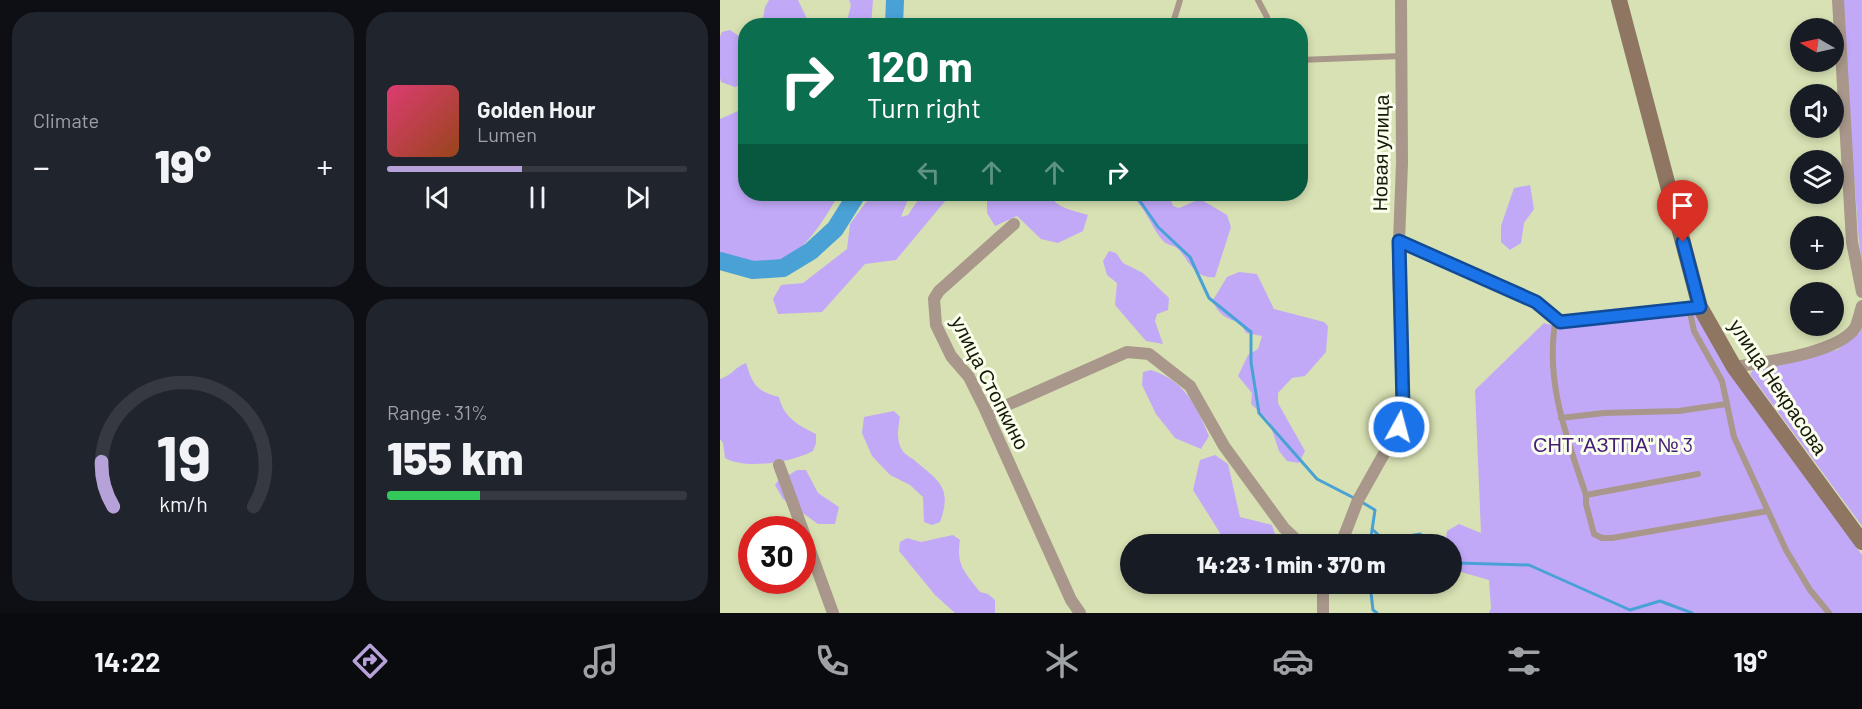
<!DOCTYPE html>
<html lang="en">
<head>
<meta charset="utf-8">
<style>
	body { margin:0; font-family:Barlow,sans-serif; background:#20242c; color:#f1f3f6; height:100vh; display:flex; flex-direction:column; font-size:22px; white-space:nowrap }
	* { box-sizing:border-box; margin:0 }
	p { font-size:20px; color:#9ea1a6 }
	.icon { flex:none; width:33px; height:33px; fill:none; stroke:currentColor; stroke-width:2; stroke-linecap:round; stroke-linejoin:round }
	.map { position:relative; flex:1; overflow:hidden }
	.side { display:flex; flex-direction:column; gap:12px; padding:12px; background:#0d0f14; width:720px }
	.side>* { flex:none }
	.guide { position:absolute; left:18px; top:18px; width:570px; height:183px; border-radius:24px; box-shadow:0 3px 9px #0003; background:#0b6e4f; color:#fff; overflow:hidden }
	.needle { width:39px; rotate:279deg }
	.fabs { position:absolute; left:1070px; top:18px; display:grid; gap:12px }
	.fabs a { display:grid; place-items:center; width:54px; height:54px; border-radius:50%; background:#171b24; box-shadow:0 3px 9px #0003; font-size:30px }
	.speed { position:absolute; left:18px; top:516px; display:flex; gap:12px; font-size:30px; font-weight:700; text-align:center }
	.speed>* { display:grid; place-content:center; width:78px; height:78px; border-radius:50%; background:#171b24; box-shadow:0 3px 9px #0003; line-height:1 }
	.speed .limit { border:9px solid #d22; background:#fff; color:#111 }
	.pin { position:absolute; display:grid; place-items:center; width:51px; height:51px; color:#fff; margin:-62px -26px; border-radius:50% 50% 50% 0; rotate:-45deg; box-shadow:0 0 6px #0007 }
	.pin .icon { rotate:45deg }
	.me { position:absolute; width:66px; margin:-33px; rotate:7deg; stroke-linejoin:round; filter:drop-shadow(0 0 4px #0008) }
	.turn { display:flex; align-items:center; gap:21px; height:126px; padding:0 30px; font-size:27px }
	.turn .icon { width:78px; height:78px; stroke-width:2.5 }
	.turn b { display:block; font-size:42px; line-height:51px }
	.lanes { display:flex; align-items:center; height:57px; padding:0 30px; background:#0003; justify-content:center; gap:30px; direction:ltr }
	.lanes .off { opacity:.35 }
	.big { font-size:45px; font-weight:800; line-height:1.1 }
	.side .tile { flex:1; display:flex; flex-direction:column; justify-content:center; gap:9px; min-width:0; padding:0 21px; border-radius:24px; background:#20242c }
	.side .dial { align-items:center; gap:0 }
	.dial svg { height:156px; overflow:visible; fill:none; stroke:#363941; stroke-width:7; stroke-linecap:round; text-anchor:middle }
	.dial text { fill:#f1f3f6; stroke:none }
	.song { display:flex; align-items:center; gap:18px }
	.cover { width:72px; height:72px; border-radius:9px; background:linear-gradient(135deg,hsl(340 70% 55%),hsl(20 70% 35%)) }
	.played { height:6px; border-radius:3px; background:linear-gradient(90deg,#b6a2d9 45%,#363941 45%) }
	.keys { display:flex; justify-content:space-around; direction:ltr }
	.heat { display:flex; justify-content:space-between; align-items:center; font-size:33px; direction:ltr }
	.charge { height:9px; border-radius:4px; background:linear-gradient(90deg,#34c759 31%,#363941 0) }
	.side .tiles { flex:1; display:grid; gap:12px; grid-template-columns:repeat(2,1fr) }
	.trip { position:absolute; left:400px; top:534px; width:342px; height:60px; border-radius:30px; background:#171b24; box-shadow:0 3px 9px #0003; font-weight:800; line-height:60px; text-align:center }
	.menu { display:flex; height:96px; justify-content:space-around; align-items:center; background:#090b0e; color:#9ea1a6 }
	.menu .icon { width:42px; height:42px }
	.menu .active { color:#b6a2d9 }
	.menu b { font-size:27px; color:#f1f3f6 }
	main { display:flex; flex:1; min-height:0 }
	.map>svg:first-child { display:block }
	.green { fill:#c2a9f8 }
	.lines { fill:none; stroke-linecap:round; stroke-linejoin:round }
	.stream { stroke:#4aa1d5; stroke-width:3 }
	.river { stroke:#4aa1d5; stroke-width:18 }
	.service { stroke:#a8978a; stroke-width:6 }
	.minor { stroke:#a8978a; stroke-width:12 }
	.secondary { stroke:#8f7663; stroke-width:16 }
	.route-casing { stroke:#114b97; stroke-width:15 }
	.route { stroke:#1a73e8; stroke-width:10 }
	.labels { text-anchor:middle; stroke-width:6; stroke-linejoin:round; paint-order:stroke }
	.street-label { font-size:20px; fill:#161908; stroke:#fafeec }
	.park-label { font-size:20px; fill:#441d77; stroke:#fafeec }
</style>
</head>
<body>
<main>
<section class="side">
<div class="tiles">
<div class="tile"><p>Climate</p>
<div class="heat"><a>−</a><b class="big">19°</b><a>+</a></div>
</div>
<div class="tile">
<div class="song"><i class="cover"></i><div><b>Golden Hour</b><p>Lumen</p></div></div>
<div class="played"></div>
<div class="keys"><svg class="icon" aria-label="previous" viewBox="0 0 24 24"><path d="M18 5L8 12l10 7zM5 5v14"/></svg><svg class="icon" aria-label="pause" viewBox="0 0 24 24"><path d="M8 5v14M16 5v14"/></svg><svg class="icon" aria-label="next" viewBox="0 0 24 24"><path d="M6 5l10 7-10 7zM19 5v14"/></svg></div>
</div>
<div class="tile dial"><svg viewBox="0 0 100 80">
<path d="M14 69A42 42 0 1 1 86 69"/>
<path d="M14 69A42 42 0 0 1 8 46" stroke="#b6a2d9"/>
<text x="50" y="56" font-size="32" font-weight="700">19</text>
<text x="50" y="72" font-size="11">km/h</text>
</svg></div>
<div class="tile"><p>Range · 31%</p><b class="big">155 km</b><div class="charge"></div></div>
</div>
</section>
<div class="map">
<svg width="1142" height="613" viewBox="0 0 1142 613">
	<rect width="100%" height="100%" fill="#d7e1b3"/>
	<path class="green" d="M49 0H78L90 25H42L45 7Z
		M129 0H153L151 25H126L131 5Z
		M1123 0H1142V265C1138 239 1137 214 1135 188 1129 125 1125 63 1123 0Z
		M10 30 22 38H25V84L15 87 1 82 0 78V37L2 32Z
		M25 108 26 194H119C105 218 82 259 52 263 38 265 14 258 0 255V119Z
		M810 185 814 209 804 223 801 243 790 250 781 242V226L794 188Z
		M152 194H190L181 217 188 215 202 194H231L176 260 145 264 102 312 58 314 53 299 61 285 83 283 127 249 130 224Z
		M275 194H331C333 208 356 211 368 215L363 231 338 243 321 239 297 216 275 226 267 213V198Z
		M408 194H449L453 206 459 208 480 199 507 215 511 227 495 277C476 279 470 263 460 251 456 245 449 246 444 242 430 227 426 205 408 194Z
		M389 251 396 253 403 263 423 273 449 298 448 310 437 314 435 321 443 344 426 341 395 305 397 283 387 275 383 261Z
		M519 272 537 274 554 309 604 322 608 326 606 352 585 376 572 378 558 393V403L585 451 579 463 567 461 559 451 549 421 531 404 532 393 518 376 528 355 538 349 542 336 526 333 520 322C507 320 497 314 493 300L507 277Z
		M976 311 1027 396 1142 555V613H769L771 608 769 580 734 570 732 567V544H725L727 531 739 524 761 533 755 390 824 323 838 327Z
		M1142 324V526L1030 374 1034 369 1117 350 1140 332Z
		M26 363C33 385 36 391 59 397 64 418 78 425 96 434V443L93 451C73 462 26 470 5 458L3 443 0 439V379C11 376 15 367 26 363Z
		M431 370C465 381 476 405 489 436L481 449 455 438 436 414 422 385 423 372Z
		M174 411 180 417C178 428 176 440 182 450 184 453 189 457 193 459 218 481 233 486 220 522L212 525 204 522 203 497 190 485 170 475 152 456 142 433 144 417Z
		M495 455 508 464 520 517 552 525 555 534 545 544H502L500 533 473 490 480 460Z
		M77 470H86L98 493 119 507 115 524H98L63 499 55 485 60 478H64Z
		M233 535 240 540C236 566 245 572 260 592L268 594 275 600V613H235L215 595 179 551 180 542 187 538 201 542Z"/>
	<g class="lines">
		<path class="stream" d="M415 194 438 227 470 257 489 298 531 332V362L539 413 597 479 634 498
			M640 501 655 510 650 544
			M652 529 664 540 700 534 713 544
			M732 559 737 563 809 565 910 610 940 601 972 613
			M650 584 653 610 657 613"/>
		<path class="river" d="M174 26 175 0
			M0 261 33 270 63 268 91 251 115 229 137 194"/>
		<path class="service" d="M538 0 547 17 548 26
			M452 26 460 0
			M580 60 681 56
			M969 308 974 331 1002 381 1014 437 1048 511 1066 550 1090 590 1109 613
			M836 318C824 380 847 438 866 495V504L874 534 882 538H892L1048 511
			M841 418 884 413 959 411 1006 404
			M866 495 978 474"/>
		<path class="minor" d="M1118 0 1132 242 1142 292
			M294 224 219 291 214 299 216 325 231 356 249 377 264 407 351 600 360 613
			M679 241 816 302 840 322 980 307
			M1014 367C1043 362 1117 354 1135 328 1138 322 1140 312 1142 306
			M267 414 407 352 429 354 470 386 504 446 564 528 581 544
			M59 465 113 613
			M621 544 638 500 679 427 683 406 678 268 682 163 681 0
			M603 613V591L606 584"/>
		<path class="secondary" d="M899 0 980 307 1014 367 1142 542"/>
	</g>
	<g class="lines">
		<defs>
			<path id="route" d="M679 427 683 406 679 241 816 302 840 322 980 307 963 242"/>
		</defs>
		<use href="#route" class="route-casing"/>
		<use href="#route" class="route"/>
	</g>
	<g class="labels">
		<g class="street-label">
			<text transform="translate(661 153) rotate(-89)" y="7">Новая улица</text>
			<text transform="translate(270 383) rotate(63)" y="7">улица Стопкино</text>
			<text transform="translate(1058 387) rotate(56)" y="7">улица Некрасова</text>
		</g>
		<g class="park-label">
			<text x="893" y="452">СНТ "АЗТПА" № 3</text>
		</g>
	</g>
</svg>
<div class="fabs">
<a><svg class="needle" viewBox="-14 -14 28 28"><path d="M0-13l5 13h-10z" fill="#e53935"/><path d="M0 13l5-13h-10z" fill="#9ea1a6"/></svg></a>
<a><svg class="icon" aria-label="sound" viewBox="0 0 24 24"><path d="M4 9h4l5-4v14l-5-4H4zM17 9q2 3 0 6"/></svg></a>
<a><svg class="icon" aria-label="layers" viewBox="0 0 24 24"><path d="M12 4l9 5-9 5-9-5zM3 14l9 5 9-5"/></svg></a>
<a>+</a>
<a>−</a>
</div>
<div class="speed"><div class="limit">30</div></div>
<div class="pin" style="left:963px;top:242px;background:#d93025"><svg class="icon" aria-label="arrive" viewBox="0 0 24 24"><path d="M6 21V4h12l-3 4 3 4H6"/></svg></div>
<svg class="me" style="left:679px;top:427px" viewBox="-20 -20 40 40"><circle r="17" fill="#1a73e8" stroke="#fff" stroke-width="3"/><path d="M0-11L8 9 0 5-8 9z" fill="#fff"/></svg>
<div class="trip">14:23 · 1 min · 370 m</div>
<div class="guide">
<div class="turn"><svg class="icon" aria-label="right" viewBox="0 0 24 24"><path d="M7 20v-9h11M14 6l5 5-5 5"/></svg><div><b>120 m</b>Turn right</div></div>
<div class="lanes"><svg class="icon off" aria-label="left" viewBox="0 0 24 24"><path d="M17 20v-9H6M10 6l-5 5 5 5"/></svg><svg class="icon off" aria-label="ahead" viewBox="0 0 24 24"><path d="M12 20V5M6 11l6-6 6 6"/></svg><svg class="icon off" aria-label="ahead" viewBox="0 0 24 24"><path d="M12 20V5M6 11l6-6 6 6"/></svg><svg class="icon" aria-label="right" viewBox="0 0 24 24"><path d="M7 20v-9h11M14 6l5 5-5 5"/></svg></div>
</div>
</div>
</main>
<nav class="menu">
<b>14:22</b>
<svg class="icon active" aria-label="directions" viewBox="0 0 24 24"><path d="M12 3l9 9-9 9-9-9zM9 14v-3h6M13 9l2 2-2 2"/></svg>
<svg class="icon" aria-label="music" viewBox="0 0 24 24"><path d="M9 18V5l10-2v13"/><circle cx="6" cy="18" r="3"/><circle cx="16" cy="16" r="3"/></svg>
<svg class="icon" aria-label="phone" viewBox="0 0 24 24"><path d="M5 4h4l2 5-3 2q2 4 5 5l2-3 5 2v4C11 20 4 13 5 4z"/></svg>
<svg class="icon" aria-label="climate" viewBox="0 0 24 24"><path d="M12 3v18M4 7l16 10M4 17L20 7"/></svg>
<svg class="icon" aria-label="car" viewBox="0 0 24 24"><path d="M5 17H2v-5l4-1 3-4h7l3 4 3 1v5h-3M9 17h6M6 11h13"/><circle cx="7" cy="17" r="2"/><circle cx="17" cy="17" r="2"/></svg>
<svg class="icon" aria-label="filters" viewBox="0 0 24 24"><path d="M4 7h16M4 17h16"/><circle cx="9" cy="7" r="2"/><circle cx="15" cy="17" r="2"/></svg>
<b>19°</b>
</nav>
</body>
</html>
